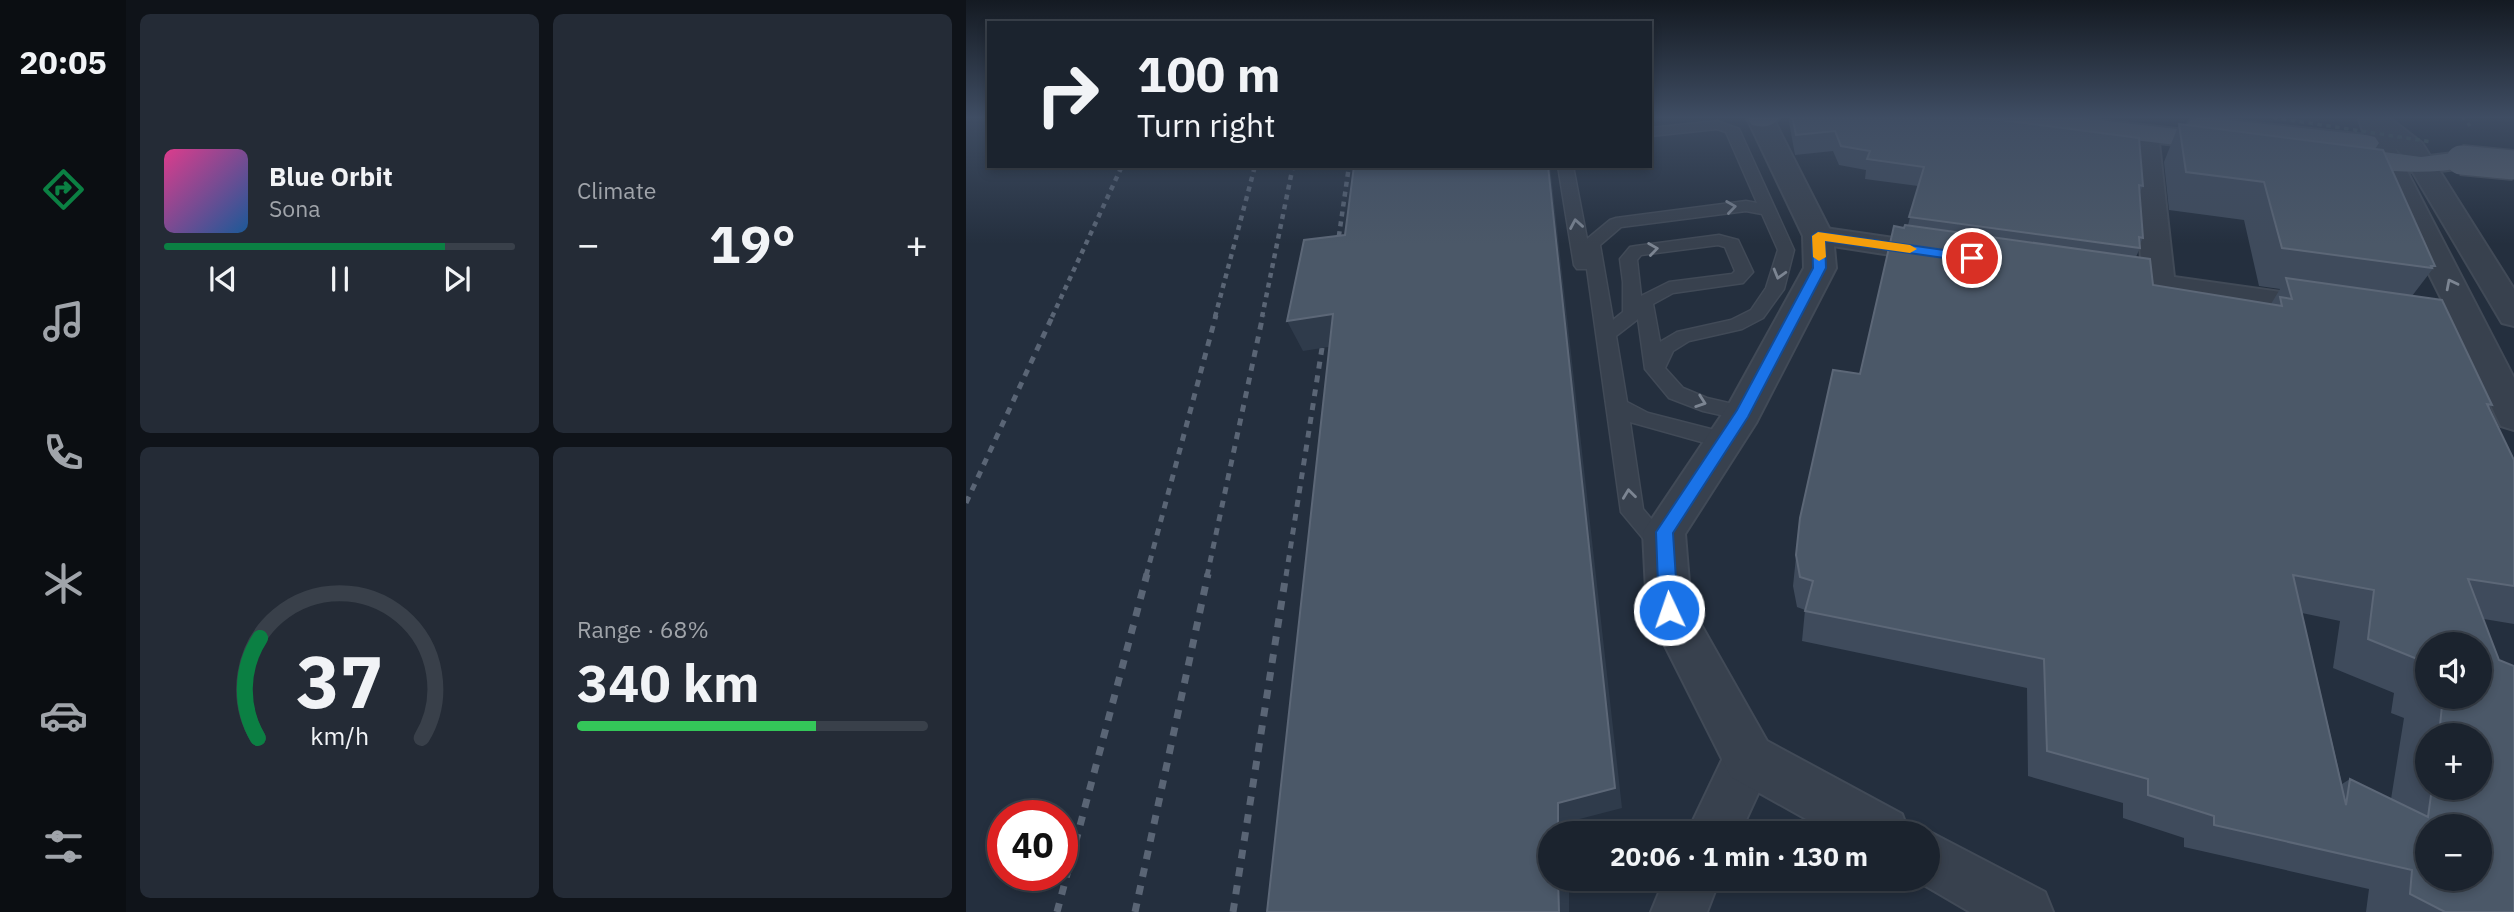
<!DOCTYPE html>
<html lang="en">
<head>
<meta charset="utf-8">
<style>
	body { margin:0; font-family:"IBM Plex Sans",sans-serif; background:#242b36; color:#f1f3f6; height:100vh; display:flex; flex-direction:column; font-size:26px; white-space:nowrap }
	* { box-sizing:border-box; margin:0 }
	p { font-size:23px; color:#a0a4aa }
	.icon { flex:none; width:38px; height:38px; fill:none; stroke:currentColor; stroke-width:2; stroke-linecap:round; stroke-linejoin:round }
	.map { position:relative; flex:1; overflow:hidden }
	.drawer { display:flex; flex-direction:column; gap:14px; padding:14px; background:#0f1319; width:840px }
	.drawer>* { flex:none }
	.guide { position:absolute; left:21px; top:21px; width:665px; height:147px; border-radius:0px; box-shadow:0 4px 10px #0003,0 0 0 2px #39404a; background:#1b232e; color:#f1f3f6; overflow:hidden }
	.buttons { position:absolute; left:1449px; top:632px; display:grid; gap:14px }
	.buttons a { display:grid; place-items:center; width:77px; height:77px; border-radius:50%; background:#1b232e; box-shadow:0 4px 10px #0003,0 0 0 2px #39404a; font-size:35px }
	.speed { position:absolute; left:21px; top:800px; display:flex; gap:14px; font-size:35px; font-weight:700; text-align:center }
	.speed>* { display:grid; place-content:center; width:91px; height:91px; border-radius:50%; background:#1b232e; box-shadow:0 4px 10px #0003,0 0 0 2px #39404a; line-height:1 }
	.speed .limit { border:10px solid #d22; background:#fff; color:#111 }
	.pin { position:absolute; display:grid; place-items:center; width:60px; height:60px; color:#fff; margin:-30px; border:4px solid #fff; border-radius:50%; box-shadow:0 2px 7px #0007 }
	.me { position:absolute; width:77px; margin:-38px; rotate:357deg; stroke-linejoin:round; filter:drop-shadow(0 0 5px #0008) }
	.turn { display:flex; align-items:center; gap:24px; height:147px; padding:0 35px; font-size:32px }
	.turn .icon { width:91px; height:91px; stroke-width:2.5 }
	.turn b { display:block; font-size:49px; line-height:60px }
	.big { font-size:52px; font-weight:800; line-height:1.1 }
	.drawer .card { flex:1; display:flex; flex-direction:column; justify-content:center; gap:10px; min-width:0; padding:0 24px; border-radius:10px; background:#242b36 }
	.drawer .dial { align-items:center; gap:0 }
	.dial svg { height:182px; overflow:visible; fill:none; stroke:#39404a; stroke-width:7; stroke-linecap:round; text-anchor:middle }
	.dial text { fill:#f1f3f6; stroke:none }
	.song { display:flex; align-items:center; gap:21px }
	.cover { width:84px; height:84px; border-radius:10px; background:linear-gradient(135deg,hsl(330 70% 55%),hsl(210 70% 35%)) }
	.played { height:7px; border-radius:4px; background:linear-gradient(90deg,#0b8043 80%,#39404a 80%) }
	.keys { display:flex; justify-content:space-around; direction:ltr }
	.heat { display:flex; justify-content:space-between; align-items:center; font-size:38px; direction:ltr }
	.charge { height:10px; border-radius:5px; background:linear-gradient(90deg,#34c759 68%,#39404a 0) }
	.drawer .tiles { flex:1; display:grid; gap:14px; grid-template-columns:repeat(2,1fr) }
	.trip { position:absolute; left:572px; top:821px; width:402px; height:70px; border-radius:35px; background:#1b232e; box-shadow:0 4px 10px #0003,0 0 0 2px #39404a; font-weight:800; line-height:70px; text-align:center }
	main { display:flex; flex:1; min-height:0 }
	.tab-bar { display:flex; flex-direction:column; width:126px; justify-content:space-around; align-items:center; background:#0b0e12; color:#a0a4aa }
	.tab-bar .icon { width:49px; height:49px }
	.tab-bar .on { color:#0b8043 }
	.tab-bar b { font-size:32px; color:#f1f3f6 }
	.map>svg:first-child { display:block }
	.lines { fill:none; stroke-linecap:round; stroke-linejoin:round }
	.service-casing { stroke:#414a57; stroke-width:3 }
	.minor-casing { stroke:#414a57; stroke-width:4 }
	.tertiary-casing { stroke:#414a57; stroke-width:4 }
	.primary-casing { stroke:#414a57; stroke-width:4 }
	.path { stroke:#3f5557; stroke-width:3.5; stroke-dasharray:4.5 4.5; stroke-linecap:butt }
	.service { fill:#38414e; fill-rule:evenodd }
	.minor { fill:#38414e; fill-rule:evenodd }
	.tertiary { fill:#38414e; fill-rule:evenodd }
	.primary { fill:#56606e; fill-rule:evenodd }
	.rail-far2 { stroke:#5a6575; stroke-width:4.5; stroke-dasharray:5 5; stroke-linecap:butt }
	.rail-far1 { stroke:#5a6575; stroke-width:5; stroke-dasharray:7 7; stroke-linecap:butt }
	.rail { stroke:#5a6575; stroke-width:7; stroke-dasharray:9 9; stroke-linecap:butt }
	.primary-bridge-casing { stroke:#414a57; stroke-width:32; stroke-linecap:butt }
	.path-bridge { stroke:#3f5557; stroke-width:3.5; stroke-dasharray:4.5 4.5; stroke-linecap:butt }
	.primary-bridge { stroke:#56606e; stroke-width:29 }
	.wall { fill:#3f4b5c; fill-rule:evenodd }
	.shaded-wall { fill:#2f3b4b }
	.building { fill:#4b5868; stroke:#5c6777; stroke-width:2; fill-rule:evenodd }
	.oneway { stroke:#7c8592 }
	.route { fill:#1a73e8; stroke:#114b97; stroke-width:2 }
	.slow { fill:#f59e0b }
</style>
</head>
<body>
<main>
<nav class="tab-bar">
<b>20:05</b>
<svg class="icon on" aria-label="directions" viewBox="0 0 24 24"><path d="M12 3l9 9-9 9-9-9zM9 14v-3h6M13 9l2 2-2 2"/></svg>
<svg class="icon" aria-label="music" viewBox="0 0 24 24"><path d="M9 18V5l10-2v13"/><circle cx="6" cy="18" r="3"/><circle cx="16" cy="16" r="3"/></svg>
<svg class="icon" aria-label="phone" viewBox="0 0 24 24"><path d="M5 4h4l2 5-3 2q2 4 5 5l2-3 5 2v4C11 20 4 13 5 4z"/></svg>
<svg class="icon" aria-label="climate" viewBox="0 0 24 24"><path d="M12 3v18M4 7l16 10M4 17L20 7"/></svg>
<svg class="icon" aria-label="car" viewBox="0 0 24 24"><path d="M5 17H2v-5l4-1 3-4h7l3 4 3 1v5h-3M9 17h6M6 11h13"/><circle cx="7" cy="17" r="2"/><circle cx="17" cy="17" r="2"/></svg>
<svg class="icon" aria-label="filters" viewBox="0 0 24 24"><path d="M4 7h16M4 17h16"/><circle cx="9" cy="7" r="2"/><circle cx="15" cy="17" r="2"/></svg>
</nav>
<section class="drawer">
<div class="tiles">
<div class="card">
<div class="song"><i class="cover"></i><div><b>Blue Orbit</b><p>Sona</p></div></div>
<div class="played"></div>
<div class="keys"><svg class="icon" aria-label="previous" viewBox="0 0 24 24"><path d="M18 5L8 12l10 7zM5 5v14"/></svg><svg class="icon" aria-label="pause" viewBox="0 0 24 24"><path d="M8 5v14M16 5v14"/></svg><svg class="icon" aria-label="next" viewBox="0 0 24 24"><path d="M6 5l10 7-10 7zM19 5v14"/></svg></div>
</div>
<div class="card"><p>Climate</p>
<div class="heat"><a>−</a><b class="big">19°</b><a>+</a></div>
</div>
<div class="card dial"><svg viewBox="0 0 100 80">
<path d="M14 69A42 42 0 1 1 86 69"/>
<path d="M14 69A42 42 0 0 1 15 25" stroke="#0b8043"/>
<text x="50" y="56" font-size="32" font-weight="700">37</text>
<text x="50" y="72" font-size="11">km/h</text>
</svg></div>
<div class="card"><p>Range · 68%</p><b class="big">340 km</b><div class="charge"></div></div>
</div>
</section>
<div class="map">
<svg width="1548" height="912" viewBox="0 0 1548 912">
	<rect width="100%" height="100%" fill="#242f3e"/>
	<g class="lines">
		<defs>
			<path id="service" d="M751 121 773 129 828 250 818 289 797 318 776 329 723 341 707 351 699 368 717 388 741 398 784 408 787 413 784 418 777 420 737 411 703 398 679 369 672 319 650 336 661 402 682 413 764 434 767 440 764 446 757 448 664 422 677 509 709 547 706 554 698 557 690 554 655 512 621 269H611L608 265 592 166H607L621 239 644 220 650 218 780 201 791 203 760 132 751 129 684 136V128ZM780 211 796 214 812 250 800 288 785 310 765 320 711 332 694 342 687 304 707 293 777 283 787 272 772 240 753 235 670 246 664 247 654 259 657 282V312L647 320 634 245 655 227ZM752 245 759 247 769 271 766 274 703 282 675 296 671 260 675 255Z"/>
			<path id="minor" d="M1179 126 1188 128 1192 134 1208 277 1357 298 1369 301 1373 309 1369 317 1357 320 1125 284 1120 277 1125 270 1136 267 1176 273 1166 134 1170 128Z
				M852 227 976 245 987 247 991 254 987 261 976 263 841 242 837 236 841 230Z
				M783 734 801 741 808 759 774 833H721L765 741Z
				M699 878H754L741 912H685Z"/>
			<path id="tertiary" d="M780 116H806L867 236 870 268 790 423 719 534 725 607 801 741 936 814 943 833H865L765 777 681 610 677 532 763 404 838 268 837 236Z
				M1392 116H1421L1456 143 1548 289V326L1536 323 1436 154 1429 148 1548 378V430L1535 426 1530 416 1491 330 1406 160Z
				M962 831 1079 892 1087 912H1004L946 878H962V833H957Z"/>
			<path id="primary" d="M785 116H815C807 127 798 128 786 125L782 120Z
				M1021 116H1097L1228 131 1221 125 1225 120 1234 117 1400 135 1409 137 1413 143 1409 149 1403 150 1455 157 1495 152 1505 154 1509 160 1505 166C1458 177 1405 171 1359 160L1356 154 1364 147 1264 136 1269 137 1273 143 1269 149 1260 151 1034 124 1025 121Z"/>
		</defs>
		<use href="#service" class="service-casing"/>
		<use href="#minor" class="minor-casing"/>
		<use href="#tertiary" class="tertiary-casing"/>
		<use href="#primary" class="primary-casing"/>
		<path class="path" d="M1496 116 1504 126"/>
		<use href="#service" class="service"/>
		<use href="#minor" class="minor"/>
		<use href="#tertiary" class="tertiary"/>
		<use href="#primary" class="primary"/>
		<path class="rail-far2" d="M370 256 383 166
			M86 317 156 166
			M249 317 289 166
			M296 317 327 166"/>
		<path class="rail-far1" d="M0 503 87 315
			M180 576 250 315
			M241 576 297 315
			M320 576 359 329"/>
		<path class="rail" d="M91 912 181 574
			M169 912 242 574
			M267 912 320 574"/>
		<defs>
			<path id="primary-bridge" d="M1495 160 1548 165"/>
		</defs>
		<use href="#primary-bridge" class="primary-bridge-casing"/>
		<path class="path-bridge" d="M1298 116 1466 142"/>
		<use href="#primary-bridge" class="primary-bridge"/>
	</g>
	<path class="wall" d="M824 116H1004L1177 186 1173 194 1177 238 1174 244V248L1170 257 1187 285 1305 304 1314 289 1293 286 1278 220 1203 210 1198 162 1213 124 1469 266 1446 296 1526 405 1523 408 1548 460V624L1518 619 1548 912H1400L1403 889 1218 847V838L1157 818V803L1062 776 1061 688 836 641 839 610 831 607 827 586 834 518 894 374 938 228 942 225 952 186 899 179 900 170 873 165 867 151 829 155 823 122ZM1336 613 1374 621 1367 668 1428 693 1425 713 1438 718 1425 799 1384 779 1376 784ZM1461 644 1514 696H1461ZM1461 735H1514V788H1461Z"/>
	<path class="shaded-wall" d="M582 166H584L656 808 602 822V833H592Z
		M367 314 381 344 337 351 321 321Z
		M592 878H603V912H593Z"/>
	<path class="building" d="M826 116H1004L1173 138 1177 186 1173 185 1177 238 1173 237 1174 248 943 217 958 167 901 159 904 151 875 146 869 131 830 135Z
		M1213 124 1417 150 1469 266H1465L1466 268 1316 248 1298 182 1220 172Z
		M388 166H582L649 788 592 803V833H584V878H592L593 912H301L367 314 321 321 338 240 379 235Z
		M939 225 1184 259 1187 285 1316 306 1314 297 1326 299 1320 278 1476 300 1526 405 1521 404 1548 460V586L1502 579 1533 660 1548 666V912H1479L1444 894 1446 870 1248 825V816L1182 795V779L1081 751 1078 659 839 611 847 581 834 577 830 555 834 518 867 370 894 374 928 226 938 228ZM1327 575 1408 590 1402 639 1461 663V644H1514V696H1477L1473 735H1514V788H1466L1462 817 1384 779 1380 805ZM1461 826H1514V878H1461Z"/>
	<defs><path id="oneway-chevron" d="M-2-3.5L2.5 0L-2 3.5" fill="none" stroke-width="1.6" stroke-linecap="round" stroke-linejoin="round" transform="scale(1.75)"/></defs>
	<g class="oneway">
		<use href="#oneway-chevron" transform="translate(765 207) rotate(-8)"/>
		<use href="#oneway-chevron" transform="translate(610 224) rotate(-100)"/>
		<use href="#oneway-chevron" transform="translate(687 249) rotate(-8)"/>
		<use href="#oneway-chevron" transform="translate(813 274) rotate(106)"/>
		<use href="#oneway-chevron" transform="translate(1485 284) rotate(-117)"/>
		<use href="#oneway-chevron" transform="translate(735 402) rotate(19)"/>
		<use href="#oneway-chevron" transform="translate(663 494) rotate(-97)"/>
	</g>
	<linearGradient id="sky" x2="0" y2="1"><stop stop-color="#141a22"/><stop offset="0.48" stop-color="#3f4d63"/><stop offset="1" stop-color="#3f4d63" stop-opacity="0"/></linearGradient>
	<rect width="1548" height="244" fill="url(#sky)"/>
	<path class="route" d="M852 232 1006 254 1013 258 1006 262 859 241 860 268 782 417 707 533 712 610 709 616 703 618 696 616 693 610 690 532 771 410 847 268 846 236Z"/>
	<path class="slow" d="M852 232 944 245 951 249 944 253 859 241 860 257 853 261 847 257 846 236Z"/>
</svg>
<div class="buttons">
<a><svg class="icon" aria-label="sound" viewBox="0 0 24 24"><path d="M4 9h4l5-4v14l-5-4H4zM17 9q2 3 0 6"/></svg></a>
<a>+</a>
<a>−</a>
</div>
<div class="speed"><div class="limit">40</div></div>
<div class="pin" style="left:1006px;top:258px;background:#d93025"><svg class="icon" aria-label="arrive" viewBox="0 0 24 24"><path d="M6 21V4h12l-3 4 3 4H6"/></svg></div>
<svg class="me" style="left:703px;top:610px" viewBox="-20 -20 40 40"><circle r="17" fill="#1a73e8" stroke="#fff" stroke-width="3"/><path d="M0-11L8 9 0 5-8 9z" fill="#fff"/></svg>
<div class="trip">20:06 · 1 min · 130 m</div>
<div class="guide">
<div class="turn"><svg class="icon" aria-label="right" viewBox="0 0 24 24"><path d="M7 20v-9h11M14 6l5 5-5 5"/></svg><div><b>100 m</b>Turn right</div></div>
</div>
</div>
</main>
</body>
</html>
